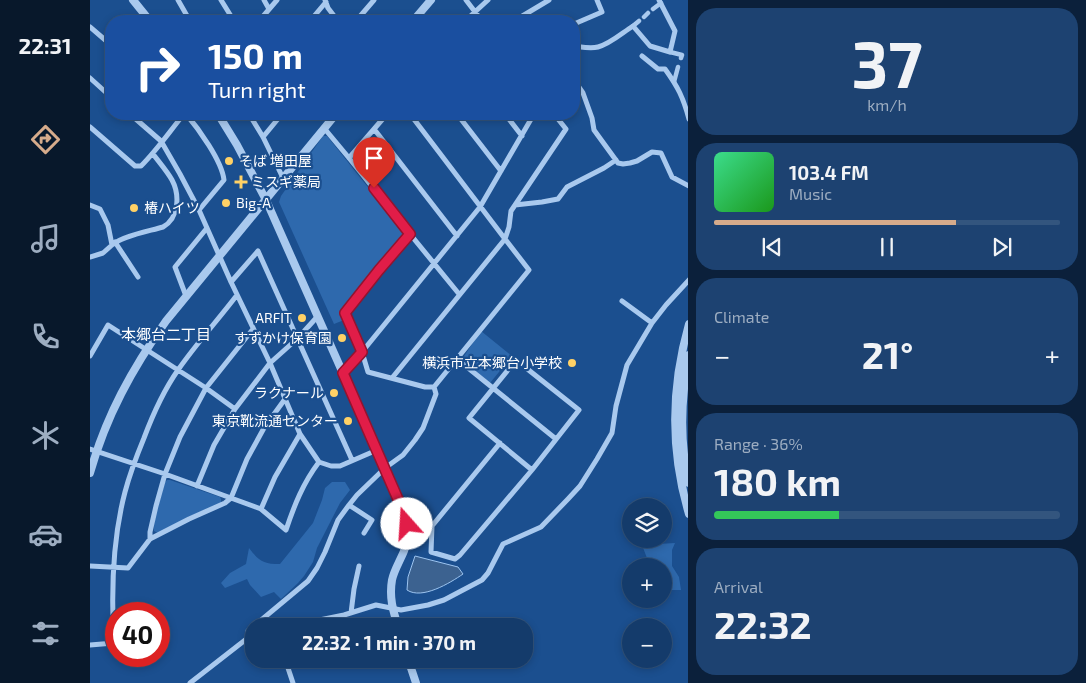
<!DOCTYPE html>
<html lang="en">
<head>
<meta charset="utf-8">
<style>
	body { margin:0; font-family:"Exo 2","Noto Sans JP",sans-serif; background:#1d4271; color:#f1f3f6; height:100vh; display:flex; flex-direction:column; font-size:19px; white-space:nowrap }
	* { box-sizing:border-box; margin:0 }
	p { font-size:16px; color:#9dadc1 }
	.icon { flex:none; width:28px; height:28px; fill:none; stroke:currentColor; stroke-width:2; stroke-linecap:round; stroke-linejoin:round }
	.map { position:relative; flex:1; overflow:hidden }
	.sheet { display:flex; flex-direction:column; gap:8px; padding:8px; background:#0b203b; width:398px }
	.sheet>* { flex:none }
	.guide { position:absolute; left:15px; top:15px; width:475px; height:105px; border-radius:20px; box-shadow:0 2px 8px #0003,0 0 0 1px #33557e; background:#1a4fa0; color:#fff; overflow:hidden }
	.tools { position:absolute; left:532px; top:498px; display:grid; gap:10px }
	.tools a { display:grid; place-items:center; width:50px; height:50px; border-radius:50%; background:#143b6b; box-shadow:0 2px 8px #0003,0 0 0 1px #33557e; font-size:25px }
	.speed { position:absolute; left:15px; top:602px; display:flex; gap:10px; font-size:25px; font-weight:700; text-align:center }
	.speed>* { display:grid; place-content:center; width:65px; height:65px; border-radius:50%; background:#143b6b; box-shadow:0 2px 8px #0003,0 0 0 1px #33557e; line-height:1 }
	.speed .limit { border:8px solid #d22; background:#fff; color:#111 }
	.pin { position:absolute; display:grid; place-items:center; width:42px; height:42px; color:#fff; margin:-51px -21px; border-radius:50% 50% 50% 0; rotate:-45deg; box-shadow:0 0 5px #0007 }
	.pin .icon { rotate:45deg }
	.me { position:absolute; width:55px; margin:-28px; rotate:341deg; stroke-linejoin:round; filter:drop-shadow(0 0 4px #0008) }
	.turn { display:flex; align-items:center; gap:18px; height:105px; padding:0 20px; font-size:22px }
	.turn .icon { width:65px; height:65px; stroke-width:2.5 }
	.turn b { display:block; font-size:35px; line-height:42px }
	.big { font-size:38px; font-weight:700; line-height:1.1 }
	.sheet .card { flex:1; display:flex; flex-direction:column; justify-content:center; gap:8px; min-width:0; padding:0 18px; border-radius:20px; background:#1d4271 }
	.sheet .dial { align-items:center; gap:0 }
	.dial b { font-size:65px; line-height:1 }
	.song { display:flex; align-items:center; gap:15px }
	.cover { width:60px; height:60px; border-radius:8px; background:linear-gradient(135deg,hsl(150 70% 55%),hsl(120 70% 35%)) }
	.played { height:5px; border-radius:2px; background:linear-gradient(90deg,#d6ab8b 70%,#33557e 70%) }
	.keys { display:flex; justify-content:space-around; direction:ltr }
	.heat { display:flex; justify-content:space-between; align-items:center; font-size:28px; direction:ltr }
	.charge { height:8px; border-radius:4px; background:linear-gradient(90deg,#34c759 36%,#33557e 0) }
	.trip { position:absolute; left:155px; top:618px; width:288px; height:50px; border-radius:20px; background:#143b6b; box-shadow:0 2px 8px #0003,0 0 0 1px #33557e; font-weight:700; line-height:50px; text-align:center }
	main { display:flex; flex:1; min-height:0 }
	.tabs { display:flex; flex-direction:column; width:90px; justify-content:space-around; align-items:center; background:#08182b; color:#9dadc1 }
	.tabs .icon { width:35px; height:35px }
	.tabs .active { color:#d6ab8b }
	.tabs b { font-size:22px; color:#f1f3f6 }
	.map>svg:first-child { display:block }
	.green { fill:#2e69ad }
	.water { fill:#3c6290; stroke:#9cc4f0 }
	.lines { fill:none; stroke-linecap:round; stroke-linejoin:round }
	.pedestrian { stroke:#a9c9ee; stroke-width:4.5 }
	.minor { stroke:#a9c9ee; stroke-width:5 }
	.tertiary { stroke:#a9c9ee; stroke-width:8 }
	.route-casing { stroke:#92132f; stroke-width:12 }
	.route { stroke:#e11d48; stroke-width:9 }
	.poi-dot { fill:#ffd166; stroke:#1b4f8f; stroke-width:2 }
	.labels { text-anchor:middle; stroke-width:4.5; stroke-linejoin:round; paint-order:stroke }
	.poi-label { font-size:14px; fill:#fff; stroke:#1b4f8f; text-anchor:end }
	.neighbourhood-label { font-size:15px; fill:#fff; stroke:#1b4f8f }
</style>
</head>
<body>
<main>
<nav class="tabs">
<b>22:31</b>
<svg class="icon active" aria-label="directions" viewBox="0 0 24 24"><path d="M12 3l9 9-9 9-9-9zM9 14v-3h6M13 9l2 2-2 2"/></svg>
<svg class="icon" aria-label="music" viewBox="0 0 24 24"><path d="M9 18V5l10-2v13"/><circle cx="6" cy="18" r="3"/><circle cx="16" cy="16" r="3"/></svg>
<svg class="icon" aria-label="phone" viewBox="0 0 24 24"><path d="M5 4h4l2 5-3 2q2 4 5 5l2-3 5 2v4C11 20 4 13 5 4z"/></svg>
<svg class="icon" aria-label="climate" viewBox="0 0 24 24"><path d="M12 3v18M4 7l16 10M4 17L20 7"/></svg>
<svg class="icon" aria-label="car" viewBox="0 0 24 24"><path d="M5 17H2v-5l4-1 3-4h7l3 4 3 1v5h-3M9 17h6M6 11h13"/><circle cx="7" cy="17" r="2"/><circle cx="17" cy="17" r="2"/></svg>
<svg class="icon" aria-label="filters" viewBox="0 0 24 24"><path d="M4 7h16M4 17h16"/><circle cx="9" cy="7" r="2"/><circle cx="15" cy="17" r="2"/></svg>
</nav>
<div class="map">
<svg width="599" height="683" viewBox="0 0 599 683">
	<rect width="100%" height="100%" fill="#1b4f8f"/>
	<path class="green" d="M233 136H237L314 232 313 235 252 312 254 320 244 324 189 202 191 196Z
		M391 331 422 356 400 383 372 359Z
		M77 480H80L130 497 131 499V503L98 517 68 533 64 531C63 519 72 495 75 482Z
		M242 482H255L260 490 250 503 227 548 223 562 214 576 208 583 191 599 184 592 171 597 160 585 157 579 135 588 131 583 140 573 156 564 159 548C169 561 173 564 190 564L223 523 232 500 235 488Z
		M585 543 582 550V566L589 577 591 590H574V566H560L552 545Z"/>
	<path class="water" d="M325 556 368 567 373 574C360 583 332 600 317 590L318 577Z"/>
	<g class="lines">
		<path class="pedestrian" d="M563 9 571 3
			M554 17 558 13
			M543 26 549 21
			M580 52 592 55 591 58
			M584 82 588 67"/>
		<path class="minor" d="M88 0 100 21
			M131 0 144 21
			M174 0 179 9
			M235 0 238 8 248 21
			M376 0 392 21
			M169 21 187 0
			M220 21 236 2
			M266 21 284 0
			M375 21 398 0
			M424 21 459 0
			M484 24 512 12 507 0
			M0 27 21 45
			M484 46C492 47 500 49 508 47 520 44 532 33 543 26L560 46 580 52 585 31 569 0
			M552 56 568 69H575C588 87 593 97 599 119
			M0 78 21 97
			M484 80 493 93 502 118 504 130 528 163 533 164 540 163 547 161 562 152 571 153 582 177 599 186
			M40 114 71 141 90 174 109 210 141 282 180 363 210 434 229 462 241 466H250L287 450
			M96 114C108 128 132 161 134 180L109 210
			M159 114 173 137 193 178
			M367 114 411 171
			M415 114 432 136
			M0 127 45 166H51C67 150 80 131 94 114
			M234 128 259 158 320 234 369 294
			M284 129 367 236
			M173 137 192 114
			M259 158 297 114
			M0 205 10 209 18 225 22 245C32 236 60 231 73 227 89 218 90 195 82 180 77 171 69 162 63 154
			M425 205 452 202 468 199 477 187 514 168 526 160
			M320 234 255 313 272 352 278 372 335 387H344L439 270 415 239 419 227 421 211 476 129 464 114
			M25 242 48 277
			M0 257 13 253 22 245
			M141 282 168 251 262 460
			M96 296 85 267 117 228
			M532 301 562 323
			M0 356 18 325 116 388 145 409
			M367 359 466 439
			M253 373 272 352 390 207 444 114
			M302 378 415 239 320 114
			M410 443 342 526 341 552 365 559 370 555 442 470 489 410 426 360 379 418 442 470
			M0 449 75 474 171 509 196 530C204 506 213 483 229 462
			M107 486 124 445 145 409 180 363 208 338 227 317
			M259 505 282 520 274 533
			M171 509 185 477 210 434
			M60 539V532L66 506 75 474 90 437 116 388 163 329
			M0 566 38 568 60 539 99 519 135 503 141 498 157 459 174 428 195 399
			M261 613 264 589 269 566
			M164 626 218 581 227 568 235 552 248 520 259 505 267 495 295 468 313 455 325 440 333 428 346 394 344 387
			M200 626 254 615 286 605 311 610 338 605 354 600 392 580 398 573 413 544 451 527 478 499 490 486 507 459 522 433 526 406 537 365 562 323 576 305 599 280
			M159 637 158 631 164 626
			M0 645 24 643C21 592 22 541 35 492 40 473 47 455 54 438 63 414 74 390 88 370 106 344 128 320 147 295
			M195 659 203 683
			M100 683 159 637 164 636"/>
		<path class="tertiary" d="M43 0 60 21
			M323 21 341 0
			M128 114 147 145 176 200 315 513C317 526 319 539 314 551 310 561 304 570 302 580 299 597 303 611 308 626
			M599 324C581 387 580 450 599 514
			M599 355C591 397 589 441 599 483
			M0 473C16 416 42 369 76 321L246 114
			M318 659 326 683"/>
	</g>
	<g class="lines">
		<defs>
			<path id="route" d="M284 188 320 234 289 270 255 313 272 352 253 373 314 513 317 524"/>
		</defs>
		<use href="#route" class="route-casing"/>
		<use href="#route" class="route"/>
	</g>
	<g class="poi-dot">
		<circle cx="139" cy="161" r="5"/>
		<path d="M148.5 174.5h5v5h5v5h-5v5h-5v-5h-5v-5h5z"/>
		<circle cx="136" cy="203" r="5"/>
		<circle cx="44" cy="208" r="5"/>
		<circle cx="212" cy="318" r="5"/>
		<circle cx="252" cy="338" r="5"/>
		<circle cx="482" cy="363" r="5"/>
		<circle cx="244" cy="393" r="5"/>
		<circle cx="258" cy="421" r="5"/>
	</g>
	<g class="labels">
		<g class="poi-label">
			<text x="149" y="166" text-anchor="start">そば 増田屋</text>
			<text x="161" y="187" text-anchor="start">ミスギ薬局</text>
			<text x="146" y="208" text-anchor="start">Big-A</text>
			<text x="54" y="213" text-anchor="start">椿ハイツ</text>
			<text x="202" y="323">ARFIT</text>
			<text x="242" y="343">すずかけ保育園</text>
			<text x="472" y="368">横浜市立本郷台小学校</text>
			<text x="234" y="398">ラクナール</text>
			<text x="248" y="426">東京靴流通センター</text>
		</g>
		<g class="neighbourhood-label">
			<text x="76" y="340">本郷台二丁目</text>
		</g>
	</g>
</svg>
<div class="tools">
<a><svg class="icon" aria-label="layers" viewBox="0 0 24 24"><path d="M12 4l9 5-9 5-9-5zM3 14l9 5 9-5"/></svg></a>
<a>+</a>
<a>−</a>
</div>
<div class="speed"><div class="limit">40</div></div>
<div class="pin" style="left:284px;top:188px;background:#d93025"><svg class="icon" aria-label="arrive" viewBox="0 0 24 24"><path d="M6 21V4h12l-3 4 3 4H6"/></svg></div>
<svg class="me" style="left:317px;top:524px" viewBox="-20 -20 40 40"><circle r="19" fill="#fff"/><path d="M0-13L10 11 0 6-10 11z" fill="#e11d48"/></svg>
<div class="trip">22:32 · 1 min · 370 m</div>
<div class="guide">
<div class="turn"><svg class="icon" aria-label="right" viewBox="0 0 24 24"><path d="M7 20v-9h11M14 6l5 5-5 5"/></svg><div><b>150 m</b>Turn right</div></div>
</div>
</div>
<section class="sheet">
<div class="card dial"><b>37</b><p>km/h</p></div>
<div class="card">
<div class="song"><i class="cover"></i><div><b>103.4 FM</b><p>Music</p></div></div>
<div class="played"></div>
<div class="keys"><svg class="icon" aria-label="previous" viewBox="0 0 24 24"><path d="M18 5L8 12l10 7zM5 5v14"/></svg><svg class="icon" aria-label="pause" viewBox="0 0 24 24"><path d="M8 5v14M16 5v14"/></svg><svg class="icon" aria-label="next" viewBox="0 0 24 24"><path d="M6 5l10 7-10 7zM19 5v14"/></svg></div>
</div>
<div class="card"><p>Climate</p>
<div class="heat"><a>−</a><b class="big">21°</b><a>+</a></div>
</div>
<div class="card"><p>Range · 36%</p><b class="big">180 km</b><div class="charge"></div></div>
<div class="card"><p>Arrival</p><b class="big">22:32</b></div>
</section>
</main>
</body>
</html>
